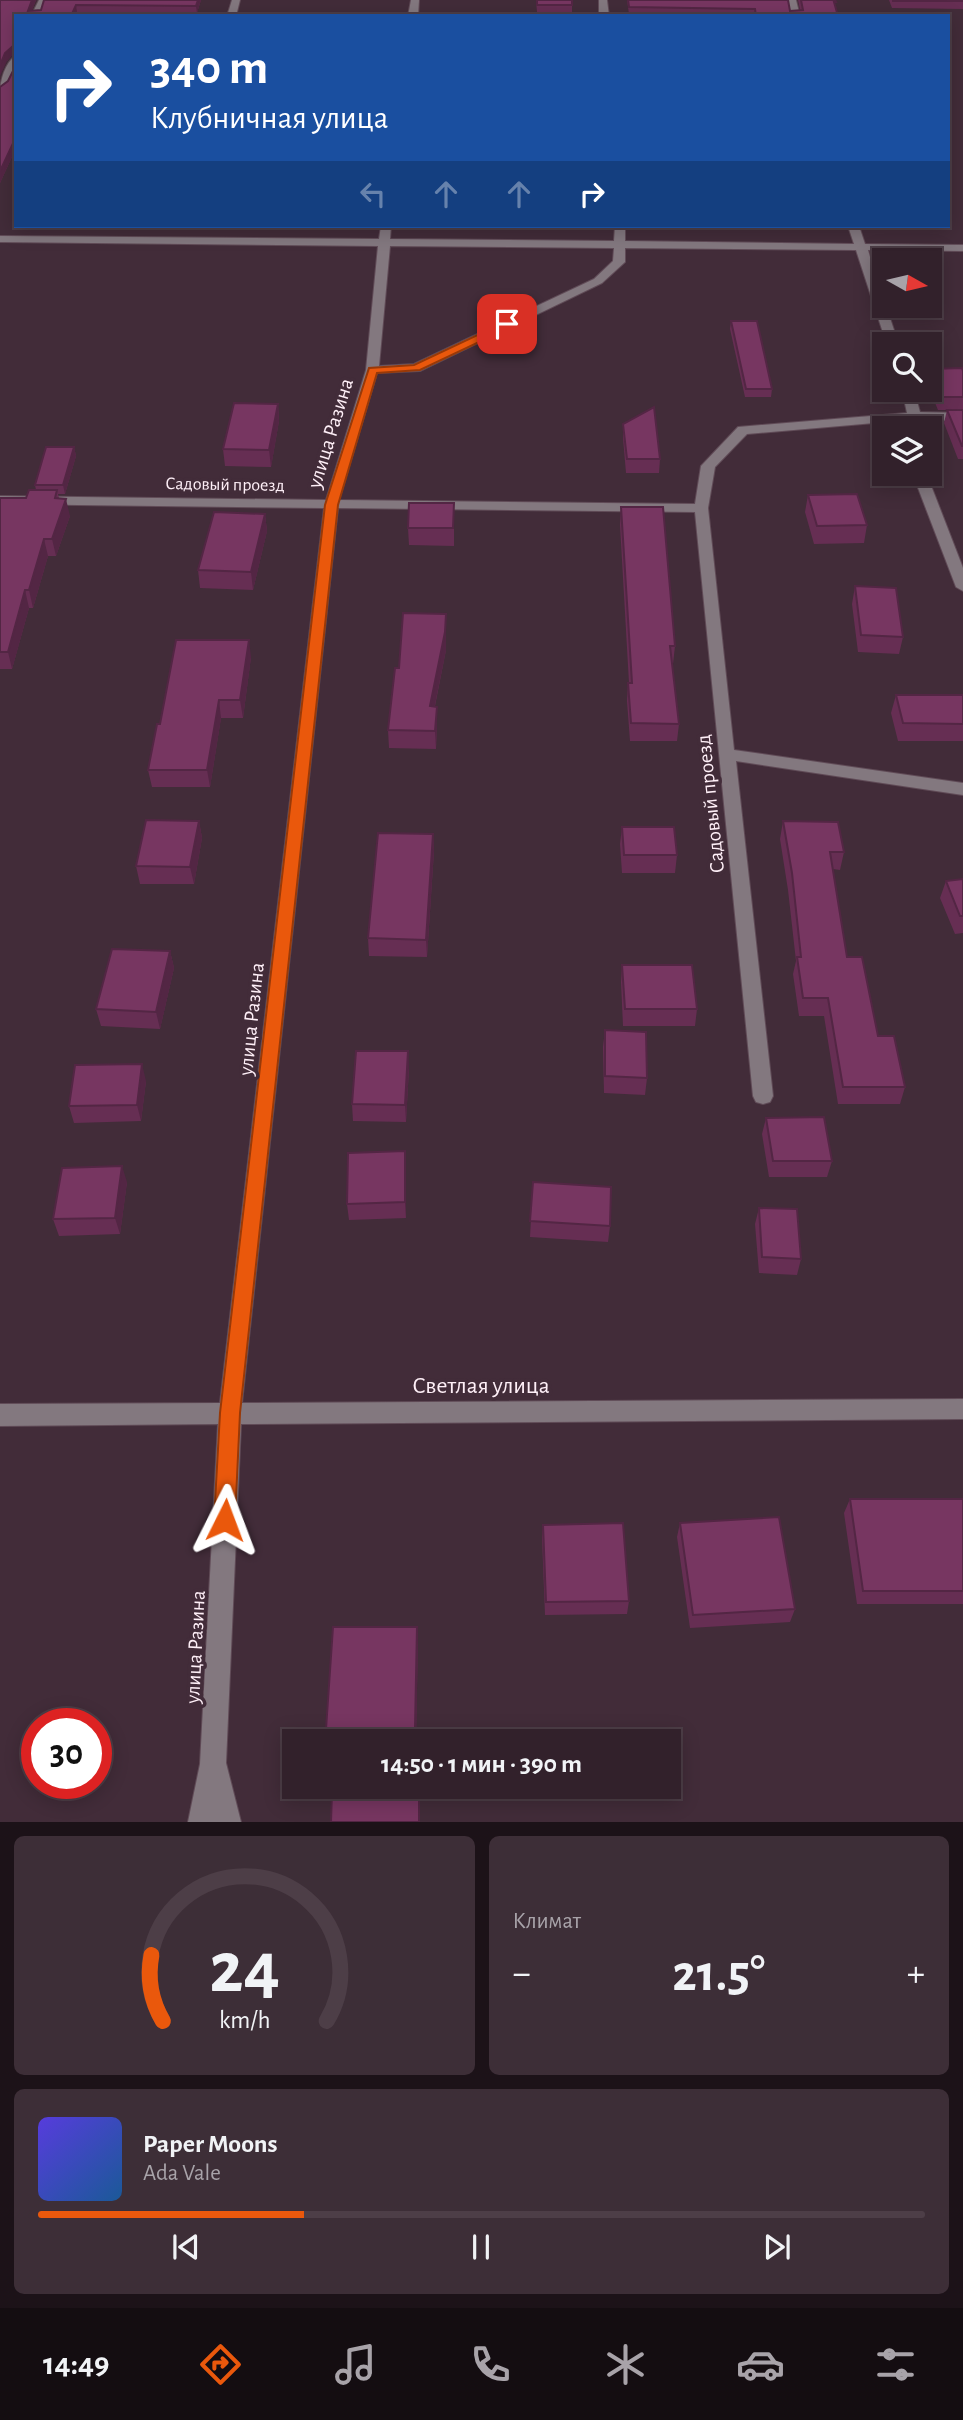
<!DOCTYPE html>
<html lang="ru">
<head>
<meta charset="utf-8">
<style>
	body { margin:0; font-family:"Alegreya Sans",sans-serif; background:#3d2e37; color:#f1f3f6; height:100vh; display:flex; flex-direction:column; font-size:26px; white-space:nowrap }
	* { box-sizing:border-box; margin:0 }
	p { font-size:23px; color:#a8a3a9 }
	.icon { flex:none; width:38px; height:38px; fill:none; stroke:currentColor; stroke-width:2; stroke-linecap:round; stroke-linejoin:round }
	.map { position:relative; height:1822px; overflow:hidden }
	.details { display:flex; flex-direction:column; gap:14px; padding:14px; background:#1c1218; flex:1 }
	.details>* { flex:none }
	.banner { position:absolute; left:14px; top:14px; width:936px; height:214px; border-radius:0px; box-shadow:0 4px 18px #0003,0 0 0 2px #4d3e47; background:#1a4fa0; color:#fff; overflow:hidden }
	.needle { width:46px; rotate:98deg }
	.buttons { position:absolute; left:872px; top:248px; display:grid; gap:14px }
	.buttons a { display:grid; place-items:center; width:70px; height:70px; border-radius:0px; background:#32212b; box-shadow:0 4px 18px #0003,0 0 0 2px #4d3e47; font-size:35px }
	.speed { position:absolute; left:21px; top:1708px; display:flex; gap:14px; font-size:35px; font-weight:700; text-align:center }
	.speed>* { display:grid; place-content:center; width:91px; height:91px; border-radius:50%; background:#32212b; box-shadow:0 4px 18px #0003,0 0 0 2px #4d3e47; line-height:1 }
	.speed .limit { border:10px solid #d22; background:#fff; color:#111 }
	.pin { position:absolute; display:grid; place-items:center; width:60px; height:60px; color:#fff; margin:-30px; border-radius:14px; box-shadow:0 4px 10px #0006 }
	.me { position:absolute; width:77px; margin:-38px; rotate:3deg; stroke-linejoin:round; filter:drop-shadow(0 0 5px #0008) }
	.turn { display:flex; align-items:center; gap:24px; height:147px; padding:0 21px; font-size:32px }
	.turn .icon { width:91px; height:91px; stroke-width:2.5 }
	.turn b { display:block; font-size:49px; line-height:60px }
	.lanes { display:flex; align-items:center; height:66px; padding:0 21px; background:#0003; justify-content:center; gap:35px; direction:ltr }
	.lanes .off { opacity:.35 }
	.big { font-size:52px; font-weight:600; line-height:1.1 }
	.details .card { flex:1; display:flex; flex-direction:column; justify-content:center; gap:10px; min-width:0; padding:0 24px; border-radius:10px; background:#3d2e37 }
	.details .dial { align-items:center; gap:0 }
	.dial svg { height:182px; overflow:visible; fill:none; stroke:#4d3e47; stroke-width:7; stroke-linecap:round; text-anchor:middle }
	.dial text { fill:#f1f3f6; stroke:none }
	.song { display:flex; align-items:center; gap:21px }
	.cover { width:84px; height:84px; border-radius:10px; background:linear-gradient(135deg,hsl(250 70% 55%),hsl(210 70% 35%)) }
	.played { height:7px; border-radius:4px; background:linear-gradient(90deg,#ea580c 30%,#4d3e47 30%) }
	.keys { display:flex; justify-content:space-around; direction:ltr }
	.heat { display:flex; justify-content:space-between; align-items:center; font-size:38px; direction:ltr }
	.details .tiles { flex:1; display:grid; gap:14px; grid-template-columns:1fr 1fr }
	.card:last-child { grid-column:span 2 }
	.trip { position:absolute; left:282px; top:1729px; width:399px; height:70px; border-radius:0px; background:#32212b; box-shadow:0 4px 18px #0003,0 0 0 2px #4d3e47; font-weight:600; line-height:70px; text-align:center }
	.dock { display:flex; height:112px; justify-content:space-around; align-items:center; background:#140d11; color:#a8a3a9 }
	.dock .icon { width:49px; height:49px }
	.dock .current { color:#ea580c }
	.dock b { font-size:32px; color:#f1f3f6 }
	.map>svg:first-child { display:block }
	.lines { fill:none; stroke-linecap:round; stroke-linejoin:round }
	.minor-casing { stroke:#604b57; stroke-width:2 }
	.minor { fill:#83787f; fill-rule:evenodd }
	.wall { fill:#662e53 }
	.shaded-wall { fill:#532644 }
	.building { fill:#773661; stroke:#532644; stroke-width:2 }
	.route { fill:#ea580c; stroke:#983908; stroke-width:2 }
	.labels { text-anchor:middle; stroke-width:7; stroke-linejoin:round; paint-order:stroke }
	.far-street-label { font-size:18px; fill:#feeff7; stroke:#422c39 }
	.street-label { font-size:21px; fill:#feeff7; stroke:#422c39 }
	.near-street-label { font-size:24px; fill:#feeff7; stroke:#422c39 }
</style>
</head>
<body>
<div class="map">
<svg width="963" height="1822" viewBox="0 0 963 1822">
	<rect width="100%" height="100%" fill="#422c39"/>
	<g class="lines">
		<defs>
			<path id="minor" d="M39 0H47L40 16H31Z
				M232 0H240L236 16H227Z
				M411 0H419L418 16H408Z
				M599 0H607L609 16H599Z
				M788 0H796L800 16H791Z
				M16 55C16 69 12 87 0 94 0 80 5 63 16 55Z
				M381 226H391L390 239 614 241 615 226H625V241L854 244 848 226H859L865 244 963 245V251L868 250 884 306H886L899 345H887L856 250 625 248V262L602 283 420 371 377 373 339 500 695 504 701 466 738 427 907 413 902 390H914L920 412 963 413V421L922 420 924 429H911L909 420 747 434 715 467 708 508 734 750 963 783V795L736 761 773 1096 770 1102 763 1104 756 1102 753 1096 695 512 338 508 242 1403 963 1399V1419L241 1424 226 1763 241 1822H188L200 1764 218 1424 0 1426V1404L220 1403 324 508 0 504V496L326 500 366 370 378 246 0 242V236L379 239ZM390 246 614 248 613 261 594 279 414 364 379 366Z
				M916 474H930L932 488 963 568V591L956 587 918 488Z"/>
		</defs>
		<use href="#minor" class="minor-casing"/>
		<use href="#minor" class="minor"/>
	</g>
	<path class="wall" d="M0 0H36L32 10H41L44 0H201L197 13 77 12 16 16V148L0 183V87L8 81 13 71 16 53H14L7 61Z
		M536 0H572V13L537 12Z
		M627 0H788L790 11 800 10 798 0H835V7L838 16 629 14Z
		M889 0H963V9L892 8Z
		M731 321 772 389 771 397H745L730 329Z
		M930 369 963 371V459H958L944 423 947 410H948H938L929 388Z
		M278 404 279 421 271 467 225 466 223 449Z
		M623 424 660 459 659 473H626L623 438Z
		M74 447 76 456 65 494H58L59 498 70 516 56 556H48L33 608H29L12 669H0V498H26L36 490 35 485Z
		M808 495 867 525 864 543 814 544 805 512Z
		M454 503V546L409 545 408 528Z
		M621 507 675 646 673 664H672L679 724 677 741H630L627 701 628 683H629L620 525Z
		M265 514 267 531 253 590 200 588 198 570Z
		M855 586 903 637 899 654 858 652 852 604Z
		M446 614V650L435 706 437 724 436 749 389 748 388 730 399 668Z
		M251 657 243 718H221L210 787H152L148 770 160 724Z
		M896 695H963V741H898L891 713Z
		M199 821 202 838 194 884H140L136 866Z
		M783 821 844 852 840 870 833 869 847 957 878 1036 905 1087 900 1104H838L824 1016H799L793 974 796 961 788 890 780 839Z
		M622 827 677 855 675 873H622L620 844Z
		M433 834 434 851 427 957 369 956 368 938Z
		M963 879V933L955 934 940 898 946 881Z
		M170 951 174 968 160 1029 101 1026 96 1009Z
		M622 965 697 1009 695 1026H623L621 982Z
		M605 1030 647 1078 645 1095 604 1093 603 1047Z
		M409 1068 406 1122 353 1121 352 1104Z
		M146 1081 141 1121 74 1123 69 1106Z
		M766 1118 832 1161 827 1177H769L762 1134Z
		M405 1151 406 1218 349 1220 347 1204Z
		M127 1182 120 1234 59 1236 53 1219Z
		M533 1182 610 1226 608 1242 530 1237Z
		M759 1208 801 1259 797 1275 759 1273 755 1224Z
		M850 1499H963V1604H857L844 1513Z
		M680 1523 795 1609 790 1622 690 1628 677 1537Z
		M543 1525 629 1601 627 1614 545 1615 542 1538Z
		M417 1627 418 1639 416 1740H329L326 1729Z"/>
	<path class="shaded-wall" d="M32 0H36L30 16 28 11Z
		M198 0H201L197 13 196 6Z
		M76 5 77 12 75 16H71Z
		M13 46 14 53 7 61 0 76V65L5 53Z
		M16 137V148L0 183V171Z
		M278 404 279 421 271 467 269 450Z
		M74 447 76 456 65 494 63 485Z
		M66 499 70 516 56 556 52 539Z
		M265 514 267 531 253 590 251 572Z
		M44 539 48 556 33 608 29 590Z
		M25 590 29 608 12 669 8 652Z
		M446 614V650L431 724 430 706Z
		M249 640 251 657 243 718 240 700Z
		M219 700 221 718 210 787 207 770Z
		M437 707V724L436 749 435 731Z
		M199 821 202 838 194 884 190 867Z
		M433 834 434 851 427 957 426 940Z
		M170 951 174 968 160 1029 156 1012Z
		M408 1051 409 1068 406 1122 405 1105Z
		M142 1064 146 1081 141 1121 137 1105Z
		M405 1151 406 1167V1218L405 1202Z
		M122 1166 127 1182 120 1234 115 1218Z
		M417 1627 418 1639 416 1740 415 1728Z
		M419 1790 420 1801V1822H419Z"/>
	<path class="building" d="M0 0H32L28 11 41 10 44 0H198L196 6 76 5 71 16H16V46H13L5 53 0 65Z
		M537 0H572V5H537Z
		M628 0H788L790 11 803 10 801 0H835L836 2H834L838 16H756L755 9 629 7Z
		M893 0H963V1H893Z
		M16 52V137L0 171V87L8 81 13 71Z
		M731 321H757L772 389H746Z
		M962 368 963 371V397H941L930 369Z
		M234 403 278 404 269 450 223 449Z
		M654 407 660 459H627L623 424Z
		M947 410H963V446H962Z
		M46 447H74L63 485H35Z
		M29 490H57L55 498 66 499 52 539H44L29 590H25L8 652H0V498H26Z
		M857 494 867 525 817 526 808 495Z
		M409 503H454L453 528H408Z
		M621 507H663L675 646H670L679 724 631 723 628 683H632Z
		M214 512 265 514 251 572 198 570Z
		M855 586 896 588 903 637 861 635Z
		M403 613 446 614 445 632 430 706 437 707 435 731 388 730 395 668H399Z
		M176 640H249L240 700H219L207 770H148L157 724H160Z
		M896 695H963V724L903 723Z
		M146 820 199 821 190 867 136 866Z
		M783 821 838 822 844 852H830L847 957H862L878 1036H894L905 1087H843L828 998H803L797 957H801L792 873Z
		M622 827H674L677 855H624Z
		M378 833 433 834 426 940 368 938Z
		M963 879V916H960L946 881Z
		M112 949 170 951 156 1012 96 1009Z
		M622 965H692L697 1009H625Z
		M605 1030 646 1032 647 1078 605 1076Z
		M356 1051H408L405 1105 352 1104Z
		M142 1064 137 1105 69 1106 75 1065Z
		M824 1117 832 1161H773L766 1118Z
		M405 1151V1202L347 1204 348 1153Z
		M122 1166 115 1218 53 1219 62 1168Z
		M533 1182 611 1187 610 1226 530 1221Z
		M759 1208 797 1209 801 1259 762 1257Z
		M850 1499H963V1591H863Z
		M779 1517 795 1609 693 1615 680 1523Z
		M623 1523 629 1601 546 1602 543 1525Z
		M333 1627H417L415 1728 326 1729Z
		M419 1790V1822H331L332 1791Z"/>
	<path class="route" d="M507 321 513 324 511 327 420 370 377 373 338 505 240 1413 235 1520 232 1528 225 1531 217 1528 214 1520 220 1413 325 505 369 368 414 365Z"/>
	<g class="labels">
		<g class="far-street-label">
			<text transform="translate(225 484) rotate(1)" y="6">Садовый проезд</text>
		</g>
		<g class="street-label">
			<text transform="translate(330 433) rotate(-73)" y="7">улица Разина</text>
			<text transform="translate(710 804) rotate(-96)" y="7">Садовый проезд</text>
			<text transform="translate(251 1019) rotate(-84)" y="7">улица Разина</text>
			<text transform="translate(195 1647) rotate(-87)" y="7">улица Разина</text>
		</g>
		<g class="near-street-label">
			<text x="481" y="1393">Светлая улица</text>
		</g>
	</g>
</svg>
<div class="buttons">
<a><svg class="needle" viewBox="-14 -14 28 28"><path d="M0-13l5 13h-10z" fill="#e53935"/><path d="M0 13l5-13h-10z" fill="#a8a3a9"/></svg></a>
<a><svg class="icon" aria-label="search" viewBox="0 0 24 24"><circle cx="10" cy="10" r="6"/><path d="M15 15l6 6"/></svg></a>
<a><svg class="icon" aria-label="layers" viewBox="0 0 24 24"><path d="M12 4l9 5-9 5-9-5zM3 14l9 5 9-5"/></svg></a>
</div>
<div class="speed"><div class="limit">30</div></div>
<div class="pin" style="left:507px;top:324px;background:#d93025"><svg class="icon" aria-label="arrive" viewBox="0 0 24 24"><path d="M6 21V4h12l-3 4 3 4H6"/></svg></div>
<svg class="me" style="left:225px;top:1520px" viewBox="-20 -20 40 40"><path d="M0-17L14 15 0 8-14 15z" fill="#ea580c" stroke="#fff" stroke-width="4"/></svg>
<div class="trip">14:50 · 1 мин · 390 m</div>
<div class="banner">
<div class="turn"><svg class="icon" aria-label="right" viewBox="0 0 24 24"><path d="M7 20v-9h11M14 6l5 5-5 5"/></svg><div><b>340 m</b>Клубничная улица</div></div>
<div class="lanes"><svg class="icon off" aria-label="left" viewBox="0 0 24 24"><path d="M17 20v-9H6M10 6l-5 5 5 5"/></svg><svg class="icon off" aria-label="ahead" viewBox="0 0 24 24"><path d="M12 20V5M6 11l6-6 6 6"/></svg><svg class="icon off" aria-label="ahead" viewBox="0 0 24 24"><path d="M12 20V5M6 11l6-6 6 6"/></svg><svg class="icon" aria-label="right" viewBox="0 0 24 24"><path d="M7 20v-9h11M14 6l5 5-5 5"/></svg></div>
</div>
</div>
<section class="details">
<div class="tiles">
<div class="card dial"><svg viewBox="0 0 100 80">
<path d="M14 69A42 42 0 1 1 86 69"/>
<path d="M14 69A42 42 0 0 1 9 40" stroke="#ea580c"/>
<text x="50" y="56" font-size="32" font-weight="700">24</text>
<text x="50" y="72" font-size="11">km/h</text>
</svg></div>
<div class="card"><p>Климат</p>
<div class="heat"><a>−</a><b class="big">21.5°</b><a>+</a></div>
</div>
<div class="card">
<div class="song"><i class="cover"></i><div><b>Paper Moons</b><p>Ada Vale</p></div></div>
<div class="played"></div>
<div class="keys"><svg class="icon" aria-label="previous" viewBox="0 0 24 24"><path d="M18 5L8 12l10 7zM5 5v14"/></svg><svg class="icon" aria-label="pause" viewBox="0 0 24 24"><path d="M8 5v14M16 5v14"/></svg><svg class="icon" aria-label="next" viewBox="0 0 24 24"><path d="M6 5l10 7-10 7zM19 5v14"/></svg></div>
</div>
</div>
</section>
<nav class="dock">
<b>14:49</b>
<svg class="icon current" aria-label="directions" viewBox="0 0 24 24"><path d="M12 3l9 9-9 9-9-9zM9 14v-3h6M13 9l2 2-2 2"/></svg>
<svg class="icon" aria-label="music" viewBox="0 0 24 24"><path d="M9 18V5l10-2v13"/><circle cx="6" cy="18" r="3"/><circle cx="16" cy="16" r="3"/></svg>
<svg class="icon" aria-label="phone" viewBox="0 0 24 24"><path d="M5 4h4l2 5-3 2q2 4 5 5l2-3 5 2v4C11 20 4 13 5 4z"/></svg>
<svg class="icon" aria-label="climate" viewBox="0 0 24 24"><path d="M12 3v18M4 7l16 10M4 17L20 7"/></svg>
<svg class="icon" aria-label="car" viewBox="0 0 24 24"><path d="M5 17H2v-5l4-1 3-4h7l3 4 3 1v5h-3M9 17h6M6 11h13"/><circle cx="7" cy="17" r="2"/><circle cx="17" cy="17" r="2"/></svg>
<svg class="icon" aria-label="filters" viewBox="0 0 24 24"><path d="M4 7h16M4 17h16"/><circle cx="9" cy="7" r="2"/><circle cx="15" cy="17" r="2"/></svg>
</nav>
</body>
</html>
